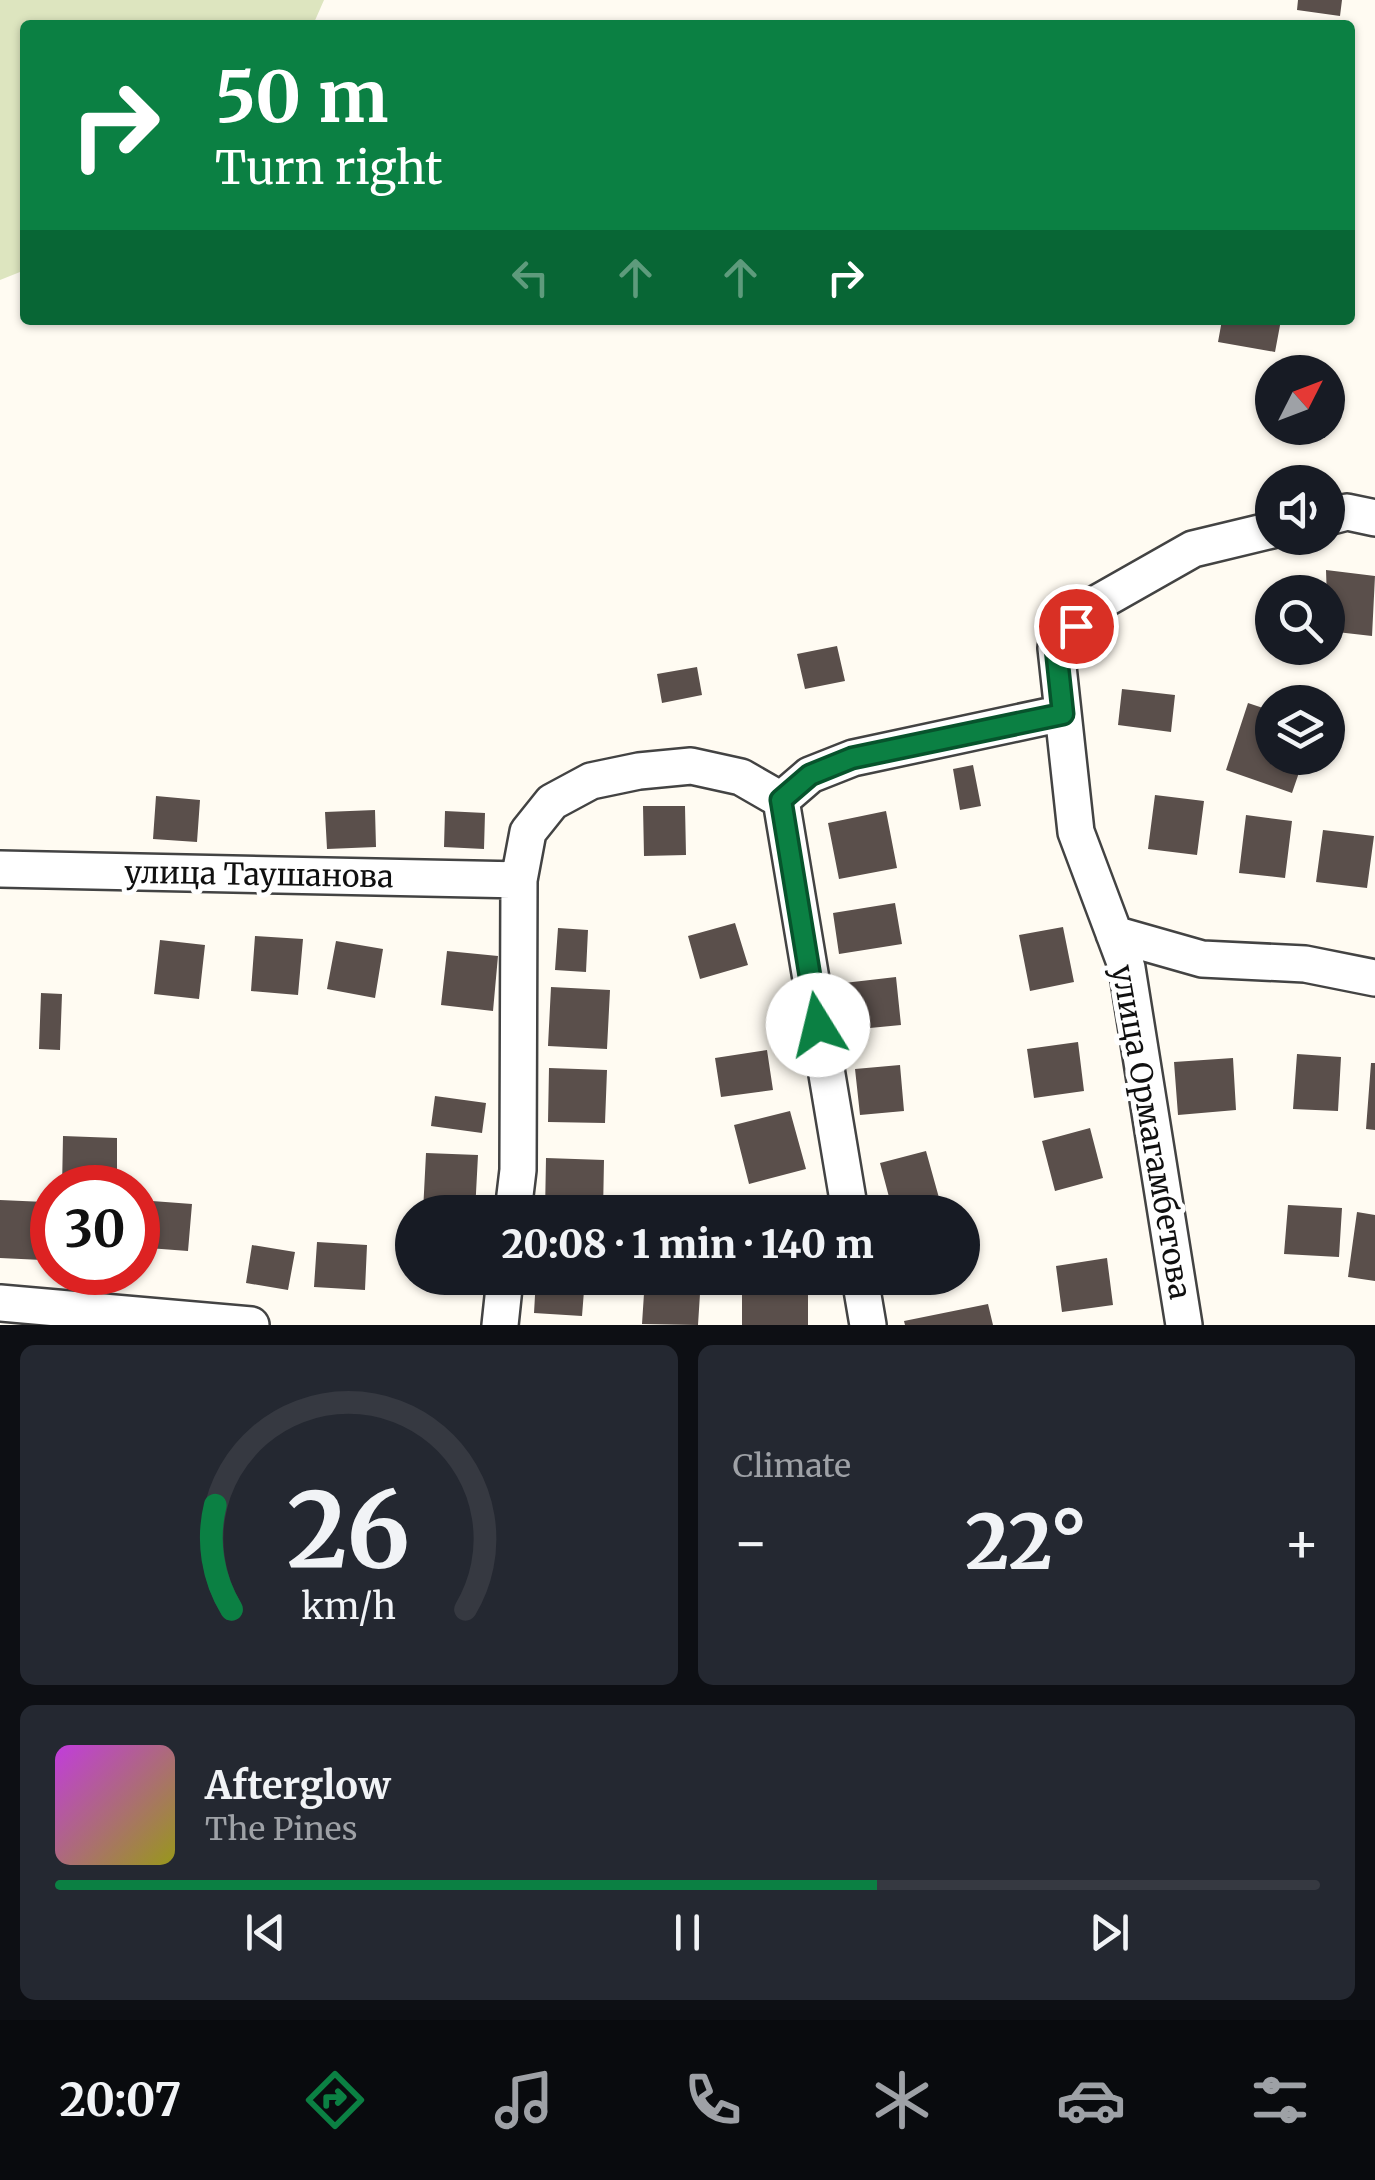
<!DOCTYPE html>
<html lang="en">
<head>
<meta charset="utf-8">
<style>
	body { margin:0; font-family:Merriweather,serif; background:#242831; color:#f1f3f6; height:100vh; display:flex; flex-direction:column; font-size:38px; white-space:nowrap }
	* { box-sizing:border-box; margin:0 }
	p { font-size:32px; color:#9ea1a6 }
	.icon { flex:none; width:55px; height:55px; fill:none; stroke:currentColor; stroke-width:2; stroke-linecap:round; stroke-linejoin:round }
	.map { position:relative; height:1325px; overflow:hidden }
	.panel { display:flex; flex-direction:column; gap:20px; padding:20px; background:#0d0f14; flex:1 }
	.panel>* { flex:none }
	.guide { position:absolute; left:20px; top:20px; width:1335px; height:305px; border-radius:10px; box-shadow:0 2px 8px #0004; background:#0b8043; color:#fff; overflow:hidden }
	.needle { width:65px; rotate:48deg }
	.fabs { position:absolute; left:1255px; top:355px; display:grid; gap:20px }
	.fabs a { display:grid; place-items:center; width:90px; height:90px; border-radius:50%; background:#171b24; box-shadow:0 2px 8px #0004; font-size:50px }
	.speed { position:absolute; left:30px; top:1165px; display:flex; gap:20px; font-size:50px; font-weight:700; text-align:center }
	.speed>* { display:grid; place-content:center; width:130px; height:130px; border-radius:50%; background:#171b24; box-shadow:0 2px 8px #0004; line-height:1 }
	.speed .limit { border:15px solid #d22; background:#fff; color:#111 }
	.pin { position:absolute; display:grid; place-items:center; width:85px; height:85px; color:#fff; margin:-42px; border:5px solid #fff; border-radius:50%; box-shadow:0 2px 10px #0007 }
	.me { position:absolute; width:110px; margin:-55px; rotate:351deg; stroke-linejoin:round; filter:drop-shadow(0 0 8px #0008) }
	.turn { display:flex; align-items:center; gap:35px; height:210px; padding:0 30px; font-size:45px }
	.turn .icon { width:130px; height:130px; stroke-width:2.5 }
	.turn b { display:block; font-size:70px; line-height:85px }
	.lanes { display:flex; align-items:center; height:95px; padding:0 30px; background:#0003; justify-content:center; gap:50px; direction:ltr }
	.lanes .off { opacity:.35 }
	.big { font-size:75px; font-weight:800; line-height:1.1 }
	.panel .tile { flex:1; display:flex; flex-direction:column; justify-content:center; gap:15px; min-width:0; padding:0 35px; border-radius:15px; background:#242831 }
	.panel .dial { align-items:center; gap:0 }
	.dial svg { height:260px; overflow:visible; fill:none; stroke:#363941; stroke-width:7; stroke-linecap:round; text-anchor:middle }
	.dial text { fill:#f1f3f6; stroke:none }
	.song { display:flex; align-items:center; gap:30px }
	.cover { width:120px; height:120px; border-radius:15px; background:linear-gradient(135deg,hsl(290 70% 55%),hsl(60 70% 35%)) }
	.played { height:10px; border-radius:5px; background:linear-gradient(90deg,#0b8043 65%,#363941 65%) }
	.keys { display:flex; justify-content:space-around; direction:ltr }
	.heat { display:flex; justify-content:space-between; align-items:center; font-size:55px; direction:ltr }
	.panel .tiles { flex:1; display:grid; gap:20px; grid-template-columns:1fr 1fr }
	.tile:last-child { grid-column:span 2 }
	.trip { position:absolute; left:395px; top:1195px; width:585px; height:100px; border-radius:50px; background:#171b24; box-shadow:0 2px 8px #0004; font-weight:800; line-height:100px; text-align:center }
	.tab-bar { display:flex; height:160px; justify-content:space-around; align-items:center; background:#090b0e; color:#9ea1a6 }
	.tab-bar .icon { width:70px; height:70px }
	.tab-bar .active { color:#0b8043 }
	.tab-bar b { font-size:45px; color:#f1f3f6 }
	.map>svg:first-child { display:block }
	.cemetery { fill:#dde5bf }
	.building { fill:#5a4f4b }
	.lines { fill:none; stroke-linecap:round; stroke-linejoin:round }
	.minor-casing { stroke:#434343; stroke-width:40 }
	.minor { stroke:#fff; stroke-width:35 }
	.route-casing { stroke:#07532c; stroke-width:25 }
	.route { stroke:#0b8043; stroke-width:18 }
	.labels { text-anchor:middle; stroke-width:10; stroke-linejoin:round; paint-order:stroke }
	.street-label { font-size:30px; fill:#101010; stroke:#fff }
</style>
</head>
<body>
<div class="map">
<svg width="1375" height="1325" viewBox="0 0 1375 1325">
	<rect width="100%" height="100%" fill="#fffbf2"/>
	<path class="cemetery" d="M0 0H324L313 25H25V270L0 280Z"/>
	<path class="building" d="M1298 0H1342L1340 16 1297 10Z
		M1222 320H1281L1275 352 1218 342Z
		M1278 428H1327L1325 438Z
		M1326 570 1375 576 1372 636 1328 631Z
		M837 646 845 681 805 689 797 654Z
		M697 667 702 695 662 703 657 674Z
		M1122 689 1175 695 1171 732 1118 725Z
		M1248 703 1272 711V758H1304L1292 793 1226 770Z
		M973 765 981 806 960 810 953 769Z
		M1155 795 1204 801 1197 855 1148 849Z
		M156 796 200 800 197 842 153 839Z
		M643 806H685L686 855 644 856Z
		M375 810 376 847 327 849 325 812Z
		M445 811 485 813 484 849 444 847Z
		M886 811 897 868 839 879 828 823Z
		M1246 815 1292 821 1285 878 1239 873Z
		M1323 830 1374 836 1367 888 1316 882Z
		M895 903 902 944 839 954 833 913Z
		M735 923 748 965 700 979 688 936Z
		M1063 927 1074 982 1030 991 1019 935Z
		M558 928 588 930 586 972 555 970Z
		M255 936 303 939 298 995 251 991Z
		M160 940 205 945 199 999 154 994Z
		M336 941 383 949 375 998 327 989Z
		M447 951 498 956 493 1011 441 1005Z
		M896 977 901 1025 849 1030 844 983Z
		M551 987 610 990 607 1049 548 1046Z
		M41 993 62 994 60 1050 39 1049Z
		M1078 1042 1084 1091 1034 1098 1027 1049Z
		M767 1050 773 1090 721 1097 715 1058Z
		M1297 1054 1341 1057 1338 1111 1293 1109Z
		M1233 1058 1236 1110 1178 1115 1174 1062Z
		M1371 1063H1375V1130L1366 1129Z
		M900 1065 904 1111 860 1115 855 1069Z
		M549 1068 607 1070 605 1123 548 1122Z
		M435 1096 486 1103 482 1133 431 1126Z
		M790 1111 806 1169 749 1184 734 1125Z
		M1090 1128 1103 1178 1055 1191 1042 1141Z
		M63 1136 117 1138V1188H62Z
		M926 1151 941 1205 893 1212 880 1163Z
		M426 1153 478 1155 475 1212H423Z
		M546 1158 604 1160 603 1212H545Z
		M0 1200 45 1202 42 1260 0 1258Z
		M152 1201 192 1204 188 1251 148 1248Z
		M1288 1205 1342 1208 1339 1257 1284 1254Z
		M1357 1212 1375 1215V1281L1348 1277Z
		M317 1242 367 1245 365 1290 314 1287Z
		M252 1245 295 1252 288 1290 246 1283Z
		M1107 1258 1113 1305 1062 1312 1056 1266Z
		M536 1278H585L582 1316 534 1313Z
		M645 1278H701L698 1325 642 1324Z
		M742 1278H808V1325H742Z
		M988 1304 993 1325H905L904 1321Z"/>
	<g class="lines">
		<defs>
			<path id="minor" d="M1328 517 1347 512 1375 518
				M781 800 810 775 853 758 1063 713
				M0 869 519 880
				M1114 934 1202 959 1305 964 1375 978
				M513 1212 518 1170 519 880 528 832 552 802 591 781 639 771 691 766 741 777 781 800 850 1212
				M860 1278 868 1325
				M0 1303 251 1325
				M500 1325 505 1278
				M1184 1325 1127 968 1076 832 1056 648 1096 604 1193 549 1272 530"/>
		</defs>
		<use href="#minor" class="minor-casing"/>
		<use href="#minor" class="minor"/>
	</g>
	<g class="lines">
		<defs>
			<path id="route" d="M818 1025 781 800 810 775 852 758 1063 714 1056 648 1076 626"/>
		</defs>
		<use href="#route" class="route-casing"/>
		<use href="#route" class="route"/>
	</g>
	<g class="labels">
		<g class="street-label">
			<text transform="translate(259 875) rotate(1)" y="10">улица Таушанова</text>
			<text transform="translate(1151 1132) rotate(80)" y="10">улица Ормагамбетова</text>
		</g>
	</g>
</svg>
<div class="fabs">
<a><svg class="needle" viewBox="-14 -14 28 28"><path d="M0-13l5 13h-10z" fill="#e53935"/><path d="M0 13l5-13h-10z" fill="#9ea1a6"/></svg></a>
<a><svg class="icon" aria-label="sound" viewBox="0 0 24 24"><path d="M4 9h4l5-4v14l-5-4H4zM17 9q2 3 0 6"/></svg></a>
<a><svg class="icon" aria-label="search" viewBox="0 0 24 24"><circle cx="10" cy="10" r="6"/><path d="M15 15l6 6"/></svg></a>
<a><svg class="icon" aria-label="layers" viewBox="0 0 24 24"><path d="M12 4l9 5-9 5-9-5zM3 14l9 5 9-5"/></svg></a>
</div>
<div class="speed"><div class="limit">30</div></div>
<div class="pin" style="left:1076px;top:626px;background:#d93025"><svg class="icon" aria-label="arrive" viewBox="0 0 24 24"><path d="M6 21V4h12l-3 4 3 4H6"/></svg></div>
<svg class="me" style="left:818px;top:1025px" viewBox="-20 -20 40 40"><circle r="19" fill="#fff"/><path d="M0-13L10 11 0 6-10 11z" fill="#0b8043"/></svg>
<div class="trip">20:08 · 1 min · 140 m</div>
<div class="guide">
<div class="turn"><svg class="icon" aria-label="right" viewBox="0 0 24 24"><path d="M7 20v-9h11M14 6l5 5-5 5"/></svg><div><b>50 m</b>Turn right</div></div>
<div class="lanes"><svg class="icon off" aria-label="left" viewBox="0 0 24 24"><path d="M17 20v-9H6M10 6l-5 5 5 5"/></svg><svg class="icon off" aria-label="ahead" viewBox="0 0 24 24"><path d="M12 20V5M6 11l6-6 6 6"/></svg><svg class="icon off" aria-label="ahead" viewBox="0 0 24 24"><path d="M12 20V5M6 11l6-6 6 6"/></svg><svg class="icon" aria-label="right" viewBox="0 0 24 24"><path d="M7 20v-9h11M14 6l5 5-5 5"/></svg></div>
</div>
</div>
<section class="panel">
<div class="tiles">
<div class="tile dial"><svg viewBox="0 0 100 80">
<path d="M14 69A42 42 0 1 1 86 69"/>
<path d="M14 69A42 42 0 0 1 9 37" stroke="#0b8043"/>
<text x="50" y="56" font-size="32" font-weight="700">26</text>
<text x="50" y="72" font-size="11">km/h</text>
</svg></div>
<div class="tile"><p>Climate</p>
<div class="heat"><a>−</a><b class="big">22°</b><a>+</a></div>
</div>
<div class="tile">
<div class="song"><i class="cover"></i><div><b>Afterglow</b><p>The Pines</p></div></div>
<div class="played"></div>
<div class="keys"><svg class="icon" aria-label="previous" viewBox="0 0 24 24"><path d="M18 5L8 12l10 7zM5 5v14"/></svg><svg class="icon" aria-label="pause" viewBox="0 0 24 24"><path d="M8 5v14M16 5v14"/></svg><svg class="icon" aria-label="next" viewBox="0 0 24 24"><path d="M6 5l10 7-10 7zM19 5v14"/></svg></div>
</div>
</div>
</section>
<nav class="tab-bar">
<b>20:07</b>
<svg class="icon active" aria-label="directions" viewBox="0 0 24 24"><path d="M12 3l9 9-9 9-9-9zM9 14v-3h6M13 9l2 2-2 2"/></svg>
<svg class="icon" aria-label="music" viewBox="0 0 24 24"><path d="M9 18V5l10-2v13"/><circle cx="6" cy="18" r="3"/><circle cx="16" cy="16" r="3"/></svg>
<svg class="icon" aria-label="phone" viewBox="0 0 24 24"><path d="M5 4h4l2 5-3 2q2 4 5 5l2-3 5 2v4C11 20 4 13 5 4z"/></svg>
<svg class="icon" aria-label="climate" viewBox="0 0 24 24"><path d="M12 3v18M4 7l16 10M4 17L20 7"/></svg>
<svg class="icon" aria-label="car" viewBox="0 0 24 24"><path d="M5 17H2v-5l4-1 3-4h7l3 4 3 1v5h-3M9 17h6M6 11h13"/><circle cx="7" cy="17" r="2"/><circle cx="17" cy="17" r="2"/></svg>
<svg class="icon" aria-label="filters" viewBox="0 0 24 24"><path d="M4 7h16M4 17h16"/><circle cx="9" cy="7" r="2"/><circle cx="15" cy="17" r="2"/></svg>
</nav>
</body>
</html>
